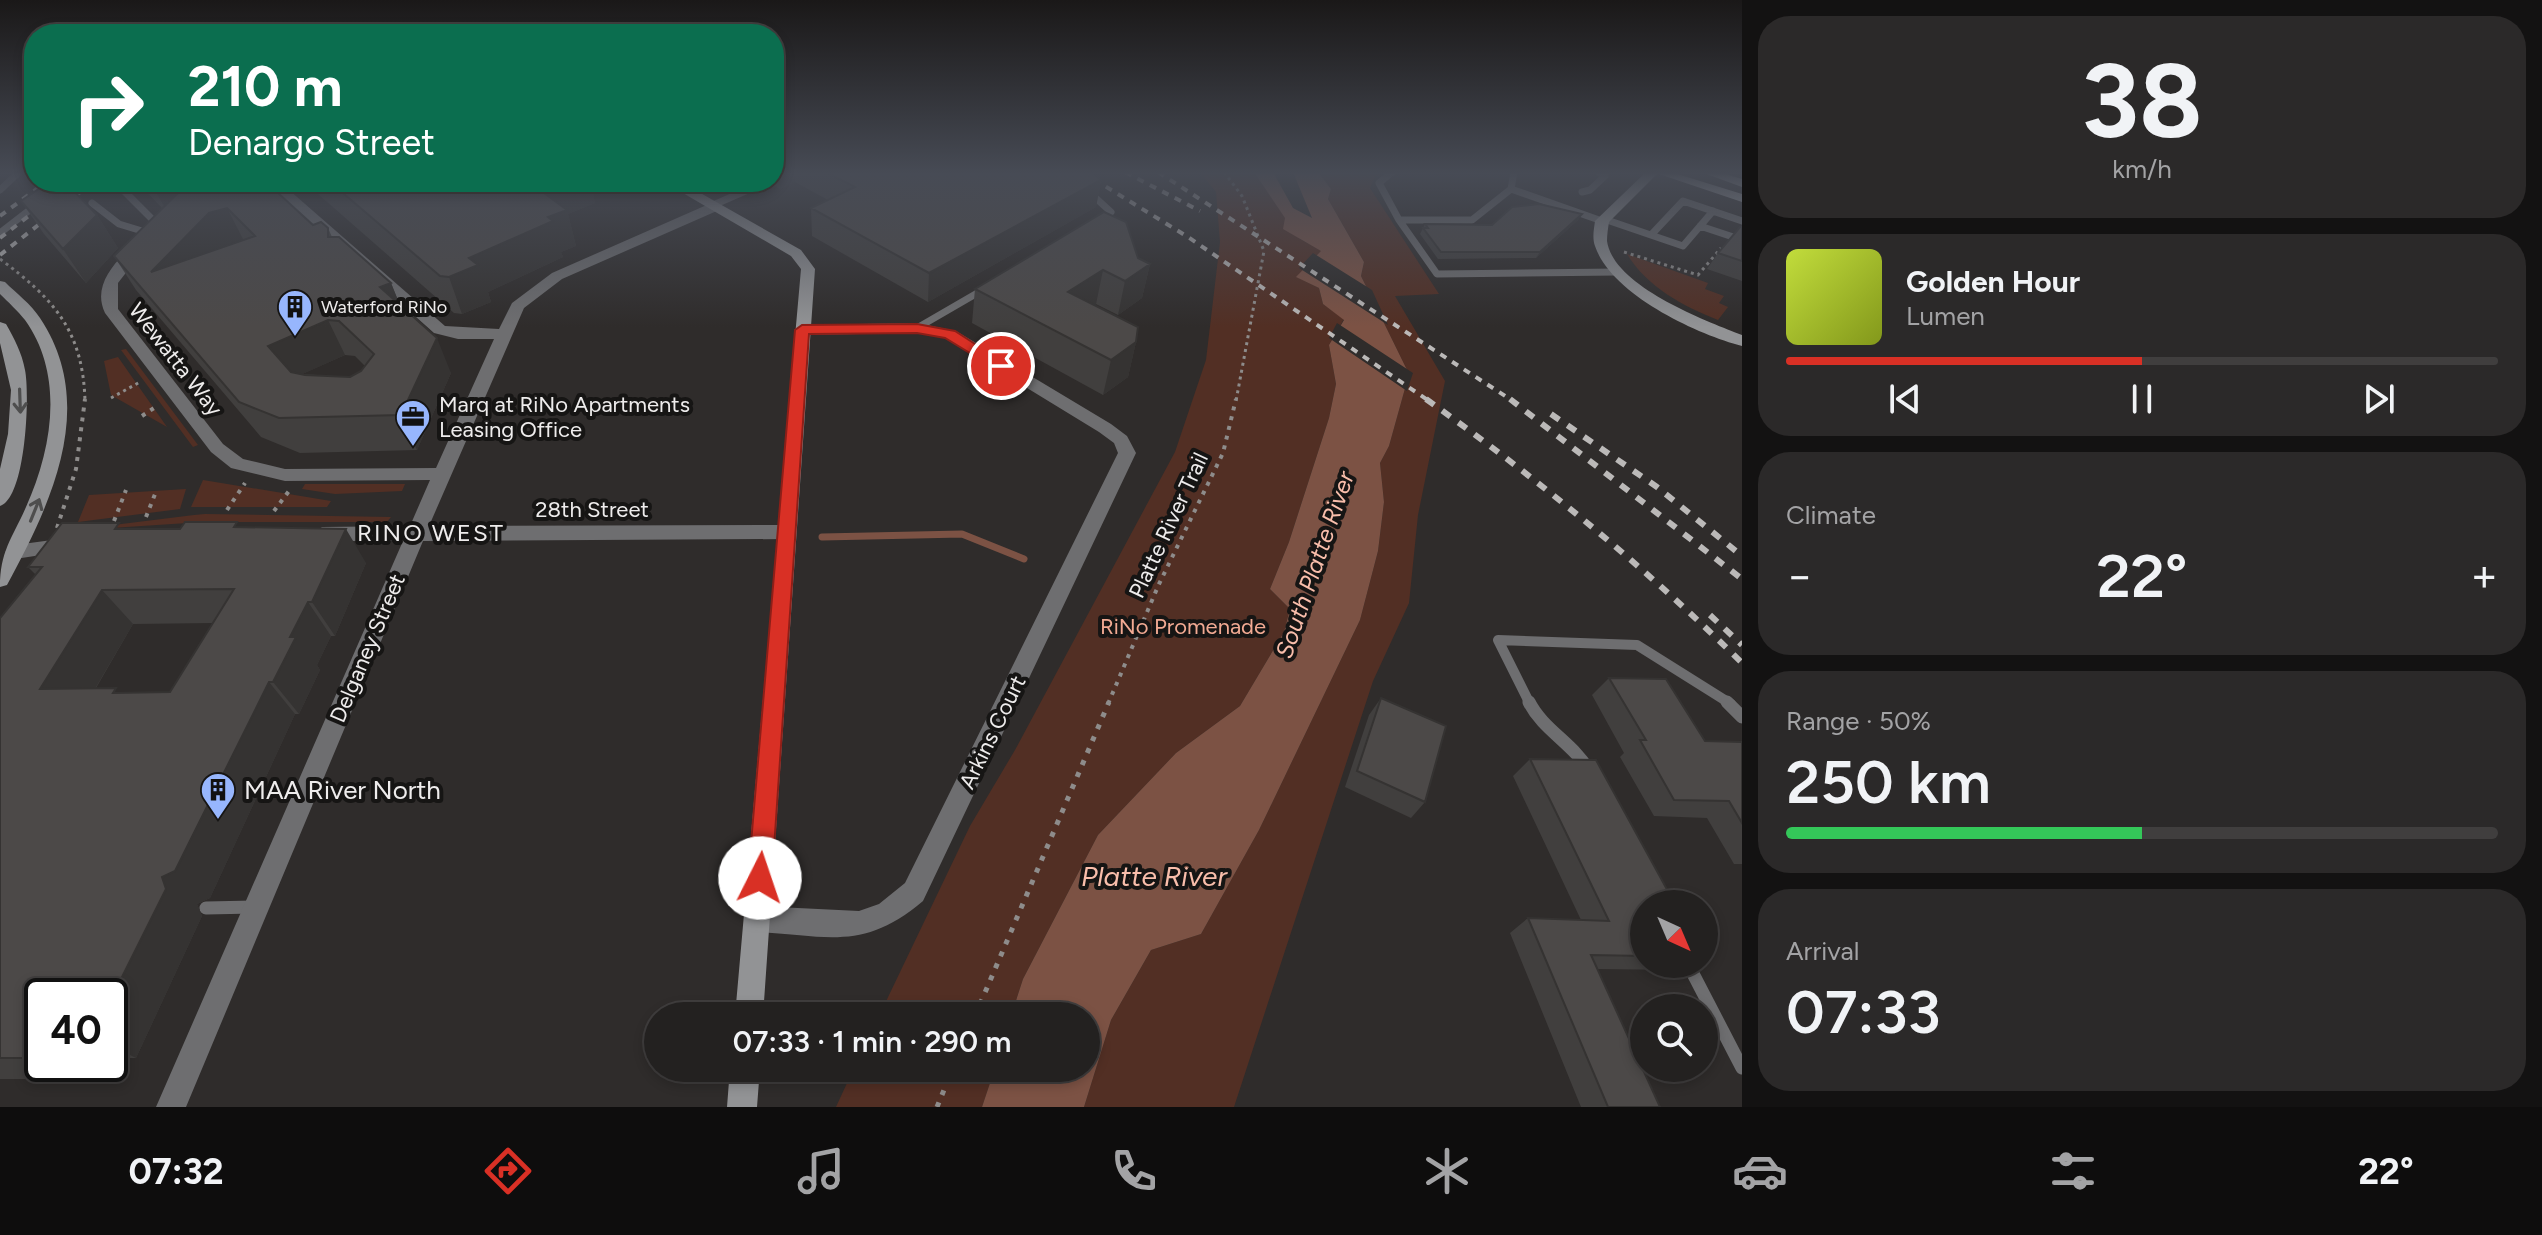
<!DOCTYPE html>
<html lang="en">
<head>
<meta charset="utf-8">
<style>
	body { margin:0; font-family:Figtree,sans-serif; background:#2b2929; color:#f1f3f6; height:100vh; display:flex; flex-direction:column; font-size:30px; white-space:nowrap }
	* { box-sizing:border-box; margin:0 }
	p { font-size:26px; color:#a3a3a5 }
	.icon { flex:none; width:44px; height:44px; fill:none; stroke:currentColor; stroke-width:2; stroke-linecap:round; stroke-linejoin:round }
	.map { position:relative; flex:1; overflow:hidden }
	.drawer { display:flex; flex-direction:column; gap:16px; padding:16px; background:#131212; width:800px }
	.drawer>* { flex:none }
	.banner { position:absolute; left:24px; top:24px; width:760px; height:168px; border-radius:32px; box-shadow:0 4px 12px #0003,0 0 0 2px #403e3e; background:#0b6e4f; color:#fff; overflow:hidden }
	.needle { width:52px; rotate:136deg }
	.tools { position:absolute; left:1630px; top:890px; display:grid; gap:16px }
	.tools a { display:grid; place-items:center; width:88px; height:88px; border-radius:50%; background:#232120; box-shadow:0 4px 12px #0003,0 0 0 2px #403e3e; font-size:40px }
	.speed { position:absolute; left:24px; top:978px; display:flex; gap:16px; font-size:40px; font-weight:700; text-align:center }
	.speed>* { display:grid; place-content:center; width:104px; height:104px; border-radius:50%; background:#232120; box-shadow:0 4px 12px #0003,0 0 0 2px #403e3e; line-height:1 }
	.speed .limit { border:4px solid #111; border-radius:12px; background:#fff; color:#111 }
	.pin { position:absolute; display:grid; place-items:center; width:68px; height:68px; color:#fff; margin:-34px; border:4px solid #fff; border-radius:50%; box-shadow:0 2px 8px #0007 }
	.me { position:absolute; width:88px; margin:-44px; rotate:4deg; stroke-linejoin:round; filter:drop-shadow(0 0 6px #0008) }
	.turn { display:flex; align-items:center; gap:28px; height:168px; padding:0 32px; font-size:36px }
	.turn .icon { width:104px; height:104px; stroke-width:2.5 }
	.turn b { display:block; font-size:56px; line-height:68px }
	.big { font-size:60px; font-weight:600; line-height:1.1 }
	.drawer .widget { flex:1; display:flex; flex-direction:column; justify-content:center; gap:12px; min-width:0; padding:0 28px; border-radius:32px; background:#2b2929 }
	.drawer .dial { align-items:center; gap:0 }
	.dial b { font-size:104px; line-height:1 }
	.song { display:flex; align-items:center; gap:24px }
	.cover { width:96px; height:96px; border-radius:12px; background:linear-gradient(135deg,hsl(70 70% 55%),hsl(70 70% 35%)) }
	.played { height:8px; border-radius:4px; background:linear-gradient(90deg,#d93025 50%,#403e3e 50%) }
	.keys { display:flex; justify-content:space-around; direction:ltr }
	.heat { display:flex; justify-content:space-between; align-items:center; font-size:44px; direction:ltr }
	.charge { height:12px; border-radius:6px; background:linear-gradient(90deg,#34c759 50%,#403e3e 0) }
	.trip { position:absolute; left:644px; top:1002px; width:456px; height:80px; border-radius:40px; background:#232120; box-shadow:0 4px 12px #0003,0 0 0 2px #403e3e; font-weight:600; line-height:80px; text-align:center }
	.menu { display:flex; height:128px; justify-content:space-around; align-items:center; background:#0e0d0d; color:#a3a3a5 }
	.menu .icon { width:56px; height:56px }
	.menu .selected { color:#d93025 }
	.menu b { font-size:36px; color:#f1f3f6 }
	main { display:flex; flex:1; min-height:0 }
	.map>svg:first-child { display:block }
	.green { fill:#522f24 }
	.water { fill:#7c5244 }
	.pier { fill:#2f2c2b }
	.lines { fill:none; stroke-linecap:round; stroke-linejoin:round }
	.stream { stroke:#7c5244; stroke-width:7 }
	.path-far2 { stroke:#8e8c8b; stroke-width:3; stroke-dasharray:3 4; stroke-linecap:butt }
	.path-far1 { stroke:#8e8c8b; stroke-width:4; stroke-dasharray:4 6; stroke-linecap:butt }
	.path { stroke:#8e8c8b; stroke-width:5; stroke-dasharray:5 8; stroke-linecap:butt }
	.lane-far2 { stroke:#6e6e70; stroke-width:7 }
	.lane-far1 { stroke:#6e6e70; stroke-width:10 }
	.lane { stroke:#6e6e70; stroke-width:13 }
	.street { fill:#6e6e70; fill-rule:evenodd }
	.secondary { fill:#929395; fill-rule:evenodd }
	.primary { fill:#aeafb2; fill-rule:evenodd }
	.rail-far1 { stroke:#bbb9b8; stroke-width:4; stroke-dasharray:7 7; stroke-linecap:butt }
	.rail { stroke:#bbb9b8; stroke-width:6; stroke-dasharray:10 10; stroke-linecap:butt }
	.wall { fill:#413f3e; fill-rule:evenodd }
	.shaded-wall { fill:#353332 }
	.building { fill:#4c4948; stroke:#353332; stroke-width:2; fill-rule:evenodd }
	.oneway { stroke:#4e4e4e }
	.route { fill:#d93025; stroke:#8d1f18; stroke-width:2 }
	.labels { text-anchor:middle; stroke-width:8; stroke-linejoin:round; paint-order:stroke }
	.far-poi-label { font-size:18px; fill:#eeecec; stroke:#161514; text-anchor:start }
	.street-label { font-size:22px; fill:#eeecec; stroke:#161514 }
	.poi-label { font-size:22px; fill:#eeecec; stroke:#161514; text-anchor:start }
	.park-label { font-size:22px; fill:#f2aa93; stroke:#161514 }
	.neighbourhood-label { font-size:24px; letter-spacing:2px; fill:#eeecec; stroke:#161514 }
	.water-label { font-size:24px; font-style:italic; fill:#f9beab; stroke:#161514 }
	.near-poi-label { font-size:26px; fill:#eeecec; stroke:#161514; text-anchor:start }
	.near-water-label { font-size:28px; font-style:italic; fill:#f9beab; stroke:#161514 }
</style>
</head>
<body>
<main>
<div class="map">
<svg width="1742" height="1107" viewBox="0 0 1742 1107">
	<rect width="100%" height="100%" fill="#2f2c2b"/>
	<path class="green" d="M1200 172H1254L1300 239 1322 251 1297 277 1319 288 1323 304 1344 319 1329 345 1336 384 1329 418 1289 542 1270 589 1290 609 1284 632 1240 706 1176 753 1098 835 1023 979 1011 1016H879L970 826 1015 750 1175 452 1206 360 1220 242 1216 192Z
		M1318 172H1377L1370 188 1439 294 1395 296 1445 381 1418 515 1409 603 1373 681 1234 1107H1084L1111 1020 1151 950 1201 934 1259 830 1360 620 1378 551 1384 502 1380 463 1389 446 1409 374 1361 276 1364 262 1328 199 1331 189Z
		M1627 254 1708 283 1705 289 1724 296 1719 303 1728 307 1718 320C1683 306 1647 287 1627 254Z
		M126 349 198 445 193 447 121 350Z
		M118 357 167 427 111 395 104 361Z
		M203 480 331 501 327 507H191Z
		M305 484H405L402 491 335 494 302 489Z
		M186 489 180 509 78 522 89 495Z
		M194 515 205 514 391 517 387 522H203L65 531Z
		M854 1068H995L982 1107H836Z"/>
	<path class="water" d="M1254 172H1273L1293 208 1312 218 1293 172H1318L1331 189 1328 199 1364 262 1361 276 1409 374 1389 446 1380 463 1384 502 1378 551 1360 620 1259 830 1201 934 1151 950 1111 1020 1084 1107H982L995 1068H1086V1016H1011L1023 979 1098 835 1176 753 1240 706 1284 632 1290 609 1270 589 1289 542 1329 418 1336 384 1329 345 1344 320 1323 304 1319 288 1296 277 1321 251 1283 229 1285 218Z"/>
	<path class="pier" d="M1313 253 1372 290 1388 325 1299 268Z
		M1337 323 1413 373 1407 391 1329 338Z"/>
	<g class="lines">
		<path class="stream" d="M822 537 962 534 1024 559"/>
		<path class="path-far2" d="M1224 172 1242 196 1264 251 1236 401
			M1624 252 1698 275 1721 248
			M0 259C54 299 83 331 85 401
			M111 398 140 382"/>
		<path class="path-far1" d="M142 416 157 406
			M227 510 245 483
			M274 511 289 491
			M146 517 157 489
			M114 521 126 490
			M57 528 76 469 85 399
			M1108 704 1159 584 1223 453 1236 399"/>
		<path class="path" d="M975 1016 1109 702
			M937 1107 953 1068"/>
		<path class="lane-far2" d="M1392 172 1379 183 1399 220
			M1514 172 1511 189 1472 220H1399L1437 274 1617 272
			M121 182 119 186 153 220 162 224
			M731 182 746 190
			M1511 189 1602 221
			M0 190 19 172
			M1087 190 1111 212 1108 215 1114 223
			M1582 192 1590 190 1605 176 1598 172
			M92 203 119 224 152 234
			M711 206 766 182
			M1604 219 1683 246 1713 211
			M1700 226 1742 240
			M0 233 36 205
			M1651 235 1683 201 1742 221
			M917 328 986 288"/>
		<path class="lane-far1" d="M1530 704 1498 640 1637 645 1731 704"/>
		<path class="lane" d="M1529 702C1543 730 1574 744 1589 771
			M1727 702 1742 717
			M206 908 254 907
			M1688 964 1742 1068"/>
		<path class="street" d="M287 182H307L289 190 445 326 499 329 512 303 552 273 709 204H719V210L562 279 524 308 429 526 786 525 796 532 786 539 423 541 186 1107H156L403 541H322L312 534 322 527 410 526 430 480 285 481 231 468 211 452 105 313C92 286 114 263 133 245H143L145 248 118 283V309L223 444 243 459 285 469 436 468 494 339H458L434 333 278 194 251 203 244 199Z
			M917 323 956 331 1111 424 1127 436 1136 453 923 901C864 951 829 936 757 932L748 928 744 919 748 910 757 906 859 911 879 904 905 883 1118 453 1114 443 1099 432 945 338 917 333 802 335 794 330 802 325Z
			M67 538 74 540 77 545 74 550 15 559 5 552 15 545Z"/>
		<path class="secondary" d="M1646 172H1659L1609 222C1608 228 1607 235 1607 241 1613 286 1706 321 1742 335V346C1696 334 1611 294 1595 246 1592 238 1594 229 1595 221Z
			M664 182H681L801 250 815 269 763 1016H735L801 269 791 256Z
			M0 281 5 282C16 293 31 304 40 318 98 405 52 502 7 585L0 587C0 551 12 539 26 507 52 449 65 376 25 320 18 311 8 302 0 294Z
			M0 322 6 324C14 338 22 353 25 370 30 394 26 498 0 506V469L8 434 11 390 0 343Z
			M730 1068H760L757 1107H727Z"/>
		<path class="primary" d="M1653 172H1671L1742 194V202Z
			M1701 172H1719L1742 179V187Z"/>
		<path class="rail-far1" d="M1082 172 1188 237 1429 401
			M1125 172 1200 211
			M1158 172 1513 401
			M0 216 46 182
			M0 238 73 182
			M0 255 93 182"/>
		<path class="rail" d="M1426 399C1538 479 1644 566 1742 663
			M1510 399 1742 579
			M1551 414 1657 487 1742 556
			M1710 615 1742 645"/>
	</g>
	<path class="wall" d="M774 172H1091L1101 180 1096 207 928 302 812 236 811 208 828 200 795 182 780 189 772 184V182H774Z
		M137 182H266L313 225 328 228 332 237 391 283 400 305 451 373 417 450 300 453 261 437 136 290 114 256 162 208ZM345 355 355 356 365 366 361 371 350 377 302 374Z
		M313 182H595L591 184 595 203 568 214 576 246 561 252 563 257 488 292 491 302 462 314 454 313 318 194Z
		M21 201 97 215 118 248 86 283 44 234Z
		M1582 214 1578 220 1536 258 1438 259 1420 234 1425 224 1492 225Z
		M1742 226V281L1707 269 1718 253Z
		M1138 258 1150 264 1142 298 1118 315 1096 304 1094 306 1136 342 1128 377 1103 395 972 323 975 289Z
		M241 527 366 563 335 636H331L317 665 320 670 299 714H295L210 898 197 904 202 916 136 1058H130L122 1076 108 1079H0V618L36 575 28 567 124 529ZM213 623 170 692 121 693 96 688 133 624ZM42 996H110V1064H42Z
		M1609 678 1705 741 1742 742V864H1734L1707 818 1654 816 1620 757 1624 753 1592 695Z
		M1381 698 1425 802 1411 818 1345 787 1369 715Z
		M1530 759 1644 904V964H1690L1679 970 1597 969 1660 1107H1581L1510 933 1528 918 1581 920 1513 776Z"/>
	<path class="shaded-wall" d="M779 172H795V182L780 189Z
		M1101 180 1096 207 928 302 929 273Z
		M150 182H260L168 213Z
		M550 182H595L591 184 595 203 568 214 576 246 561 252 563 257 488 292 491 302 462 314 449 277 469 258 536 187Z
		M227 208 244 241 151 272 209 213Z
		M1582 214 1578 220 1536 258 1540 252Z
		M97 215 118 248 86 283 63 249Z
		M1150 264 1142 298 1118 315 1125 281Z
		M1103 270 1096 304 1062 327 1068 292Z
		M391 283 405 318 380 287Z
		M328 320 345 355 287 381 268 346Z
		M437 338 451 373 417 450 401 415Z
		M1136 342 1128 377 1103 395 1111 360Z
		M346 529 366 563 335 636 312 602Z
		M102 590 133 624 76 721 40 689Z
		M308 602 331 636 317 665 320 670 299 714 273 682 290 637Z
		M269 682 295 714 210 898 197 904 202 916 136 1058 110 1045V1001L162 877Z
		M110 1048 130 1058 122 1076 97 1064H110Z"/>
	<path class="building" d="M825 172H1091L1101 180 929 273 811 208 855 187Z
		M49 182H65L97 215 63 249 21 201Z
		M209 182H266L313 225 321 222 328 228V237H339L391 283 380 287 437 338 401 415 279 418 239 402 114 256 178 193ZM227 208 255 236 151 272 209 213ZM328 320 339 321 374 354 361 371 350 377 305 375 291 372 268 346Z
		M330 182H550L536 187 567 210 548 217 553 221 469 258 478 265 449 277 440 276Z
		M1539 204 1582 214 1540 252H1441L1423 228H1428L1425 224 1492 225 1512 207Z
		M1104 212 1126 222 1138 258 1150 264 1125 281 1103 270 1068 292 1138 327 1136 342 1111 360 975 289Z
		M1740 227H1742V261L1718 253Z
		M185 522H237L234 527 346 529 312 602H308L290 637H296L273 682H269L175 871 162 877 166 889 110 1001V996H42V1058H0V618L42 567H28L62 523H119L115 529H180ZM234 589 170 692 113 693 116 688 40 689 102 590Z
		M1609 678 1666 679 1705 741 1742 742V823L1729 801 1674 800 1640 740H1646Z
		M1381 698 1446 726 1425 802 1357 771Z
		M1530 759 1596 760 1675 904H1644V956L1591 955 1660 1107H1608L1528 918 1609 921Z"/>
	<defs><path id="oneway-shaft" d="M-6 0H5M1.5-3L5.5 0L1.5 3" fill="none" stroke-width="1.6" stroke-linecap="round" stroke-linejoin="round" transform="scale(2)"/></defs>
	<g class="oneway">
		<use href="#oneway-shaft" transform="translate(20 401) rotate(88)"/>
		<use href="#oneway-shaft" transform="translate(35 510) rotate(-68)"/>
	</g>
	<linearGradient id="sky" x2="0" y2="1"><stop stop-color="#1a1818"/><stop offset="0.53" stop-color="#474b55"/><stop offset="1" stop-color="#474b55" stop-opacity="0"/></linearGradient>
	<rect width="1742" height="327" fill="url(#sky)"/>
	<path class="route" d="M917 324 955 331 1009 366 996 369 945 338 917 333 809 334 772 878 768 886 760 889 751 886 748 878 795 330 802 325Z"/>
	<defs>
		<symbol id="building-pin" viewBox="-11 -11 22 30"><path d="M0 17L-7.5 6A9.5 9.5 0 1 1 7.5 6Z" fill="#97b6fd" stroke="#161514"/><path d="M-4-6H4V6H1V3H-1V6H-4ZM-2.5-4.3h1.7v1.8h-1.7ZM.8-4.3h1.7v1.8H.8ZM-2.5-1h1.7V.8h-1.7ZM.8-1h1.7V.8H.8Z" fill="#111"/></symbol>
		<symbol id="office-pin" viewBox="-11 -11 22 30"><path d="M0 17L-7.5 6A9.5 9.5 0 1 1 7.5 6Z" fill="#97b6fd" stroke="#161514"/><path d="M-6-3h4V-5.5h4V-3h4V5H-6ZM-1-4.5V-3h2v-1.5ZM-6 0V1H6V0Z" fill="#111"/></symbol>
	</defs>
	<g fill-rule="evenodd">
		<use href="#building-pin" x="275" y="287" width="40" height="54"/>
		<use href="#office-pin" x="393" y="397" width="40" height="54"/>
		<use href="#building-pin" x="198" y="770" width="40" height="54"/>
	</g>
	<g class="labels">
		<g class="far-poi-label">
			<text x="321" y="313">Waterford RiNo</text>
		</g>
		<g class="street-label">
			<text transform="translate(176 359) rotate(52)" y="8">Wewatta Way</text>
			<text x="592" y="517">28th Street</text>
			<text transform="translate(1168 525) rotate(-65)" y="8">Platte River Trail</text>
			<text transform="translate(367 648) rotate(-67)" y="8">Delganey Street</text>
			<text transform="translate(992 732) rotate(-64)" y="8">Arkins Court</text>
		</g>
		<g class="poi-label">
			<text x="439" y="412">Marq at RiNo Apartments<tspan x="439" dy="25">Leasing Office</tspan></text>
		</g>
		<g class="park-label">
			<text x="1183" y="634">RiNo Promenade</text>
		</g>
		<g class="neighbourhood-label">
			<text x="431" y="541">RINO WEST</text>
		</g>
		<g class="water-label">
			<text transform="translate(1315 565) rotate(-71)" y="8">South Platte River</text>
		</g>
		<g class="near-poi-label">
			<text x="244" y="799">MAA River North</text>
		</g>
		<g class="near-water-label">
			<text x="1154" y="886">Platte River</text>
		</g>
	</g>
</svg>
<div class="tools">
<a><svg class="needle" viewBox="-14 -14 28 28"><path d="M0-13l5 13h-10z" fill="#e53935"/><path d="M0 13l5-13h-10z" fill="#a3a3a5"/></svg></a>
<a><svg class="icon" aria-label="search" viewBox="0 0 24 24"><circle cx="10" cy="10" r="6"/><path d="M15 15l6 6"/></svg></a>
</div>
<div class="speed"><div class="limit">40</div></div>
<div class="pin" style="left:1001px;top:366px;background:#d93025"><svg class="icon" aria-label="arrive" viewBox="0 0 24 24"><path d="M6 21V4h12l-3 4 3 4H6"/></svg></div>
<svg class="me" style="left:760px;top:878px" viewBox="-20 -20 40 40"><circle r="19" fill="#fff"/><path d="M0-13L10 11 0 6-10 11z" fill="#d93025"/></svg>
<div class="trip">07:33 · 1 min · 290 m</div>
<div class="banner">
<div class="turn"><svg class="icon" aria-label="right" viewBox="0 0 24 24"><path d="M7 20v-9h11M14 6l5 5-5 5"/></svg><div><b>210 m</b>Denargo Street</div></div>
</div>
</div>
<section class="drawer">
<div class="widget dial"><b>38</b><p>km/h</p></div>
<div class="widget">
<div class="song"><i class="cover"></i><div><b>Golden Hour</b><p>Lumen</p></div></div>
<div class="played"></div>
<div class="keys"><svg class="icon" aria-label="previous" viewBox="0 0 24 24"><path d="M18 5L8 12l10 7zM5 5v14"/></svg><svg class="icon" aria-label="pause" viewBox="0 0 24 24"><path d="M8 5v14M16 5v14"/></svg><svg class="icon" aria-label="next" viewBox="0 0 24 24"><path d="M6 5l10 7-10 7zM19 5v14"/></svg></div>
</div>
<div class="widget"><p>Climate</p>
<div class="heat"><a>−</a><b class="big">22°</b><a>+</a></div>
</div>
<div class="widget"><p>Range · 50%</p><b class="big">250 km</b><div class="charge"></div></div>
<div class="widget"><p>Arrival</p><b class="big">07:33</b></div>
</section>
</main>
<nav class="menu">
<b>07:32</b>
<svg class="icon selected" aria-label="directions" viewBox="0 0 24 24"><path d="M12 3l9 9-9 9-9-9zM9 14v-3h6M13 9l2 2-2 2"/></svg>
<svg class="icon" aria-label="music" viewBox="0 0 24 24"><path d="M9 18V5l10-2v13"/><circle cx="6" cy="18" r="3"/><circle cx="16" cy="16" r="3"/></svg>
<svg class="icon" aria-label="phone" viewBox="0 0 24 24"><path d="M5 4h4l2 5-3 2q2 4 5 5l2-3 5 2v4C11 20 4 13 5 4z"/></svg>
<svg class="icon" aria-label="climate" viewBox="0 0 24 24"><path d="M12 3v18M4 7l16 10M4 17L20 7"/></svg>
<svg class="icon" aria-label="car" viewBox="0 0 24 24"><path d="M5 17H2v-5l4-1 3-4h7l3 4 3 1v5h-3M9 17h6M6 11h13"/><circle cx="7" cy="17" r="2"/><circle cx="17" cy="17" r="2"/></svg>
<svg class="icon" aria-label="filters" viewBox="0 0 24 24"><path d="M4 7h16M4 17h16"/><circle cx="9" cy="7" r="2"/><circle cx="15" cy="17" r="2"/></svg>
<b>22°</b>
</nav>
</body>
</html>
